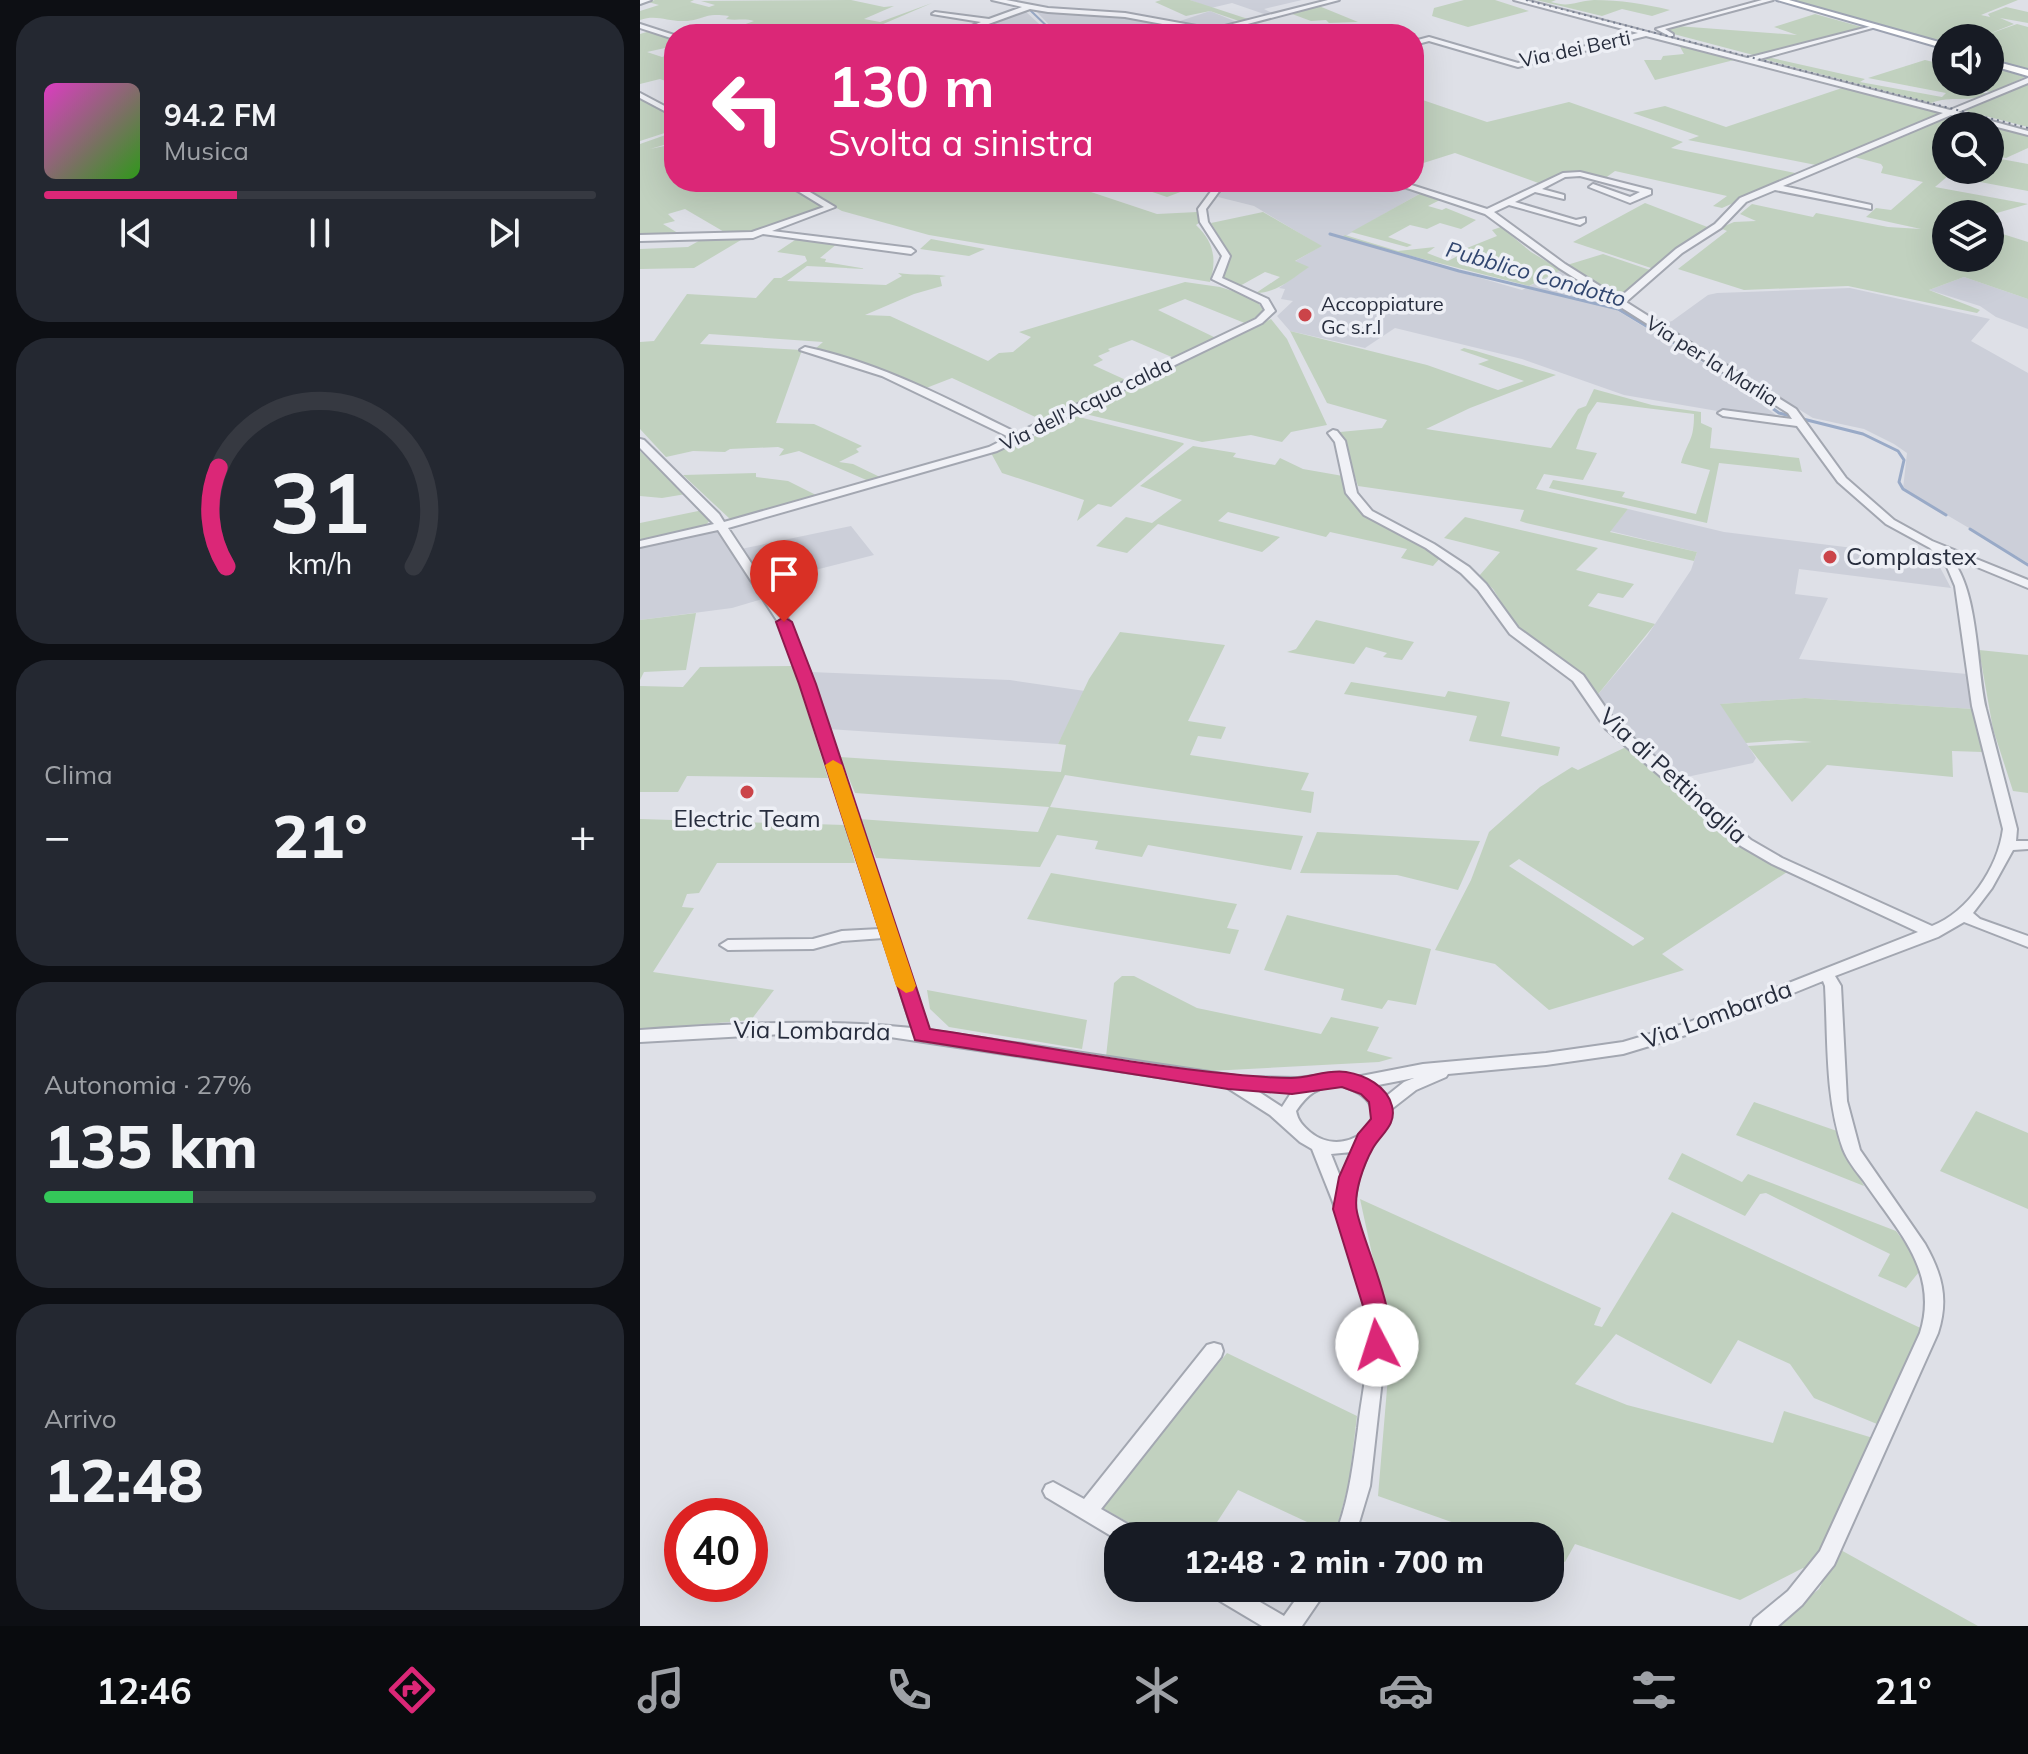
<!DOCTYPE html>
<html lang="it">
<head>
<meta charset="utf-8">
<style>
	body { margin:0; font-family:Mulish,sans-serif; background:#242831; color:#f1f3f6; height:100vh; display:flex; flex-direction:column; font-size:30px; white-space:nowrap }
	* { box-sizing:border-box; margin:0 }
	p { font-size:26px; color:#9ea1a6 }
	.icon { flex:none; width:44px; height:44px; fill:none; stroke:currentColor; stroke-width:2; stroke-linecap:round; stroke-linejoin:round }
	.map { position:relative; flex:1; overflow:hidden }
	.sheet { display:flex; flex-direction:column; gap:16px; padding:16px; background:#0d0f14; width:640px }
	.sheet>* { flex:none }
	.hud { position:absolute; left:24px; top:24px; width:760px; height:168px; border-radius:32px; box-shadow:0 8px 32px #0002; background:#db2777; color:#fff; overflow:hidden }
	.tools { position:absolute; left:1292px; top:24px; display:grid; gap:16px }
	.tools a { display:grid; place-items:center; width:72px; height:72px; border-radius:50%; background:#171b24; box-shadow:0 8px 32px #0002; font-size:40px }
	.speed { position:absolute; left:24px; top:1498px; display:flex; gap:16px; font-size:40px; font-weight:700; text-align:center }
	.speed>* { display:grid; place-content:center; width:104px; height:104px; border-radius:50%; background:#171b24; box-shadow:0 8px 32px #0002; line-height:1 }
	.speed .limit { border:12px solid #d22; background:#fff; color:#111 }
	.pin { position:absolute; display:grid; place-items:center; width:68px; height:68px; color:#fff; margin:-82px -34px; border-radius:50% 50% 50% 0; rotate:-45deg; box-shadow:0 0 8px #0007 }
	.pin .icon { rotate:45deg }
	.me { position:absolute; width:88px; margin:-44px; rotate:355deg; stroke-linejoin:round; filter:drop-shadow(0 0 6px #0008) }
	.turn { display:flex; align-items:center; gap:28px; height:168px; padding:0 32px; font-size:36px }
	.turn .icon { width:104px; height:104px; stroke-width:2.5 }
	.turn b { display:block; font-size:56px; line-height:68px }
	.big { font-size:60px; font-weight:800; line-height:1.1 }
	.sheet .tile { flex:1; display:flex; flex-direction:column; justify-content:center; gap:12px; min-width:0; padding:0 28px; border-radius:32px; background:#242831 }
	.sheet .dial { align-items:center; gap:0 }
	.dial svg { height:208px; overflow:visible; fill:none; stroke:#363941; stroke-width:7; stroke-linecap:round; text-anchor:middle }
	.dial text { fill:#f1f3f6; stroke:none }
	.song { display:flex; align-items:center; gap:24px }
	.cover { width:96px; height:96px; border-radius:12px; background:linear-gradient(135deg,hsl(310 70% 55%),hsl(110 70% 35%)) }
	.played { height:8px; border-radius:4px; background:linear-gradient(90deg,#db2777 35%,#363941 35%) }
	.keys { display:flex; justify-content:space-around; direction:ltr }
	.heat { display:flex; justify-content:space-between; align-items:center; font-size:44px; direction:ltr }
	.charge { height:12px; border-radius:6px; background:linear-gradient(90deg,#34c759 27%,#363941 0) }
	.trip { position:absolute; left:464px; top:1522px; width:460px; height:80px; border-radius:32px; background:#171b24; box-shadow:0 8px 32px #0002; font-weight:800; line-height:80px; text-align:center }
	.tabs { display:flex; height:128px; justify-content:space-around; align-items:center; background:#090b0e; color:#9ea1a6 }
	.tabs .icon { width:56px; height:56px }
	.tabs .on { color:#db2777 }
	.tabs b { font-size:36px; color:#f1f3f6 }
	main { display:flex; flex:1; min-height:0 }
	.map>svg:first-child { display:block }
	.built { fill:#cccfd9 }
	.green { fill:#c1d1bf; fill-rule:evenodd }
	.lines { fill:none; stroke-linecap:round; stroke-linejoin:round }
	.stream-far1 { stroke:#99aac7; stroke-width:2 }
	.stream { stroke:#99aac7; stroke-width:3 }
	.minor-casing { stroke:#a3a7b1; stroke-width:4 }
	.major-casing { stroke:#9da3b2; stroke-width:4 }
	.minor { fill:#f0f1f6; fill-rule:evenodd }
	.major { fill:#fff; fill-rule:evenodd }
	.rail { stroke:#777e90; stroke-width:2; stroke-dasharray:2 4; stroke-linecap:butt }
	.route { fill:#db2777; stroke:#8e194d; stroke-width:2 }
	.slow { fill:#f59e0b }
	.poi-dot { fill:#cb4449; stroke:#edeff5; stroke-width:3 }
	.labels { text-anchor:middle; stroke-width:7; stroke-linejoin:round; paint-order:stroke }
	.far-street-label { font-size:20px; fill:#272d3d; stroke:#edeff5 }
	.far-poi-label { font-size:20px; fill:#272d3d; stroke:#edeff5; text-anchor:start }
	.far-water-label { font-size:22px; font-style:italic; fill:#324770; stroke:#edeff5 }
	.poi-label { font-size:24px; fill:#272d3d; stroke:#edeff5; text-anchor:start }
	.street-label { font-size:24px; fill:#272d3d; stroke:#edeff5 }
</style>
</head>
<body>
<main>
<section class="sheet">
<div class="tile">
<div class="song"><i class="cover"></i><div><b>94.2 FM</b><p>Musica</p></div></div>
<div class="played"></div>
<div class="keys"><svg class="icon" aria-label="previous" viewBox="0 0 24 24"><path d="M18 5L8 12l10 7zM5 5v14"/></svg><svg class="icon" aria-label="pause" viewBox="0 0 24 24"><path d="M8 5v14M16 5v14"/></svg><svg class="icon" aria-label="next" viewBox="0 0 24 24"><path d="M6 5l10 7-10 7zM19 5v14"/></svg></div>
</div>
<div class="tile dial"><svg viewBox="0 0 100 80">
<path d="M14 69A42 42 0 1 1 86 69"/>
<path d="M14 69A42 42 0 0 1 11 31" stroke="#db2777"/>
<text x="50" y="56" font-size="32" font-weight="700">31</text>
<text x="50" y="72" font-size="11">km/h</text>
</svg></div>
<div class="tile"><p>Clima</p>
<div class="heat"><a>−</a><b class="big">21°</b><a>+</a></div>
</div>
<div class="tile"><p>Autonomia · 27%</p><b class="big">135 km</b><div class="charge"></div></div>
<div class="tile"><p>Arrivo</p><b class="big">12:48</b></div>
</section>
<div class="map">
<svg width="1388" height="1626" viewBox="0 0 1388 1626">
	<rect width="100%" height="100%" fill="#dee0e7"/>
	<path class="built" d="M550 0H662L624 9 634 14 627 15 592 3 571 8Z
		M393 8 480 16 515 22 490 34H418Z
		M384 10 410 34H322Z
		M570 11 599 23 574 29 537 22Z
		M587 182H745L781 193 702 238 882 290 921 270 974 303 978 311 1083 375 1136 415 1145 418 1148 423 984 395 882 359 755 328 725 348 650 331 637 316 653 301 641 299 645 289 639 288 668 267 654 262 681 246 614 206 578 197Z
		M1324 277 1388 299V329L1356 317 1340 306 1289 290Z
		M1210 288 1350 319 1331 341 1388 373V563L1263 489 1267 453 1254 444 1224 429 1173 418 1020 324 1032 321 1068 295 1077 293Z
		M988 509 1084 532 1295 558 1311 588 1159 569 1155 594 1188 598 1159 659 1327 674 1333 709 1165 698 1081 704 1116 758 1113 763 1037 779 978 727 955 698 1007 636 1051 570 1057 552 970 531Z
		M211 526 234 555 132 581 139 594 92 608 0 620V547L76 530 91 551Z
		M170 672 370 680 445 691 418 744 188 729Z"/>
	<path class="green" d="M15 0H54L50 2 69 7 75 5 61 1 211 0 244 7 254 6 224 19 240 22 292 3 227 31 238 34H78L114 21C104 18 96 21 86 19L89 16C63 12 65 20 45 21 28 22 17 14 0 20V11L19 5 8 2Z
		M521 0H550L608 19 599 21 570 11 546 16 515 2Z
		M824 0H855L889 11 828 27 792 16 794 8Z
		M896 0H916L911 2C931 8 935 1 954 0 980 0 1005 4 1030 10L1012 16 982 9 962 16Z
		M1152 0H1378L1341 15 1350 17 1348 14 1366 7 1388 12V23L1360 18 1374 24 1346 35 1377 24 1388 27V70L1350 60V38H1336L1344 35 1306 38V44Z
		M679 6 718 22 689 23 686 20 671 21 652 14Z
		M1175 14 1222 27 1117 56 1026 32 1025 29 1037 26 1157 35 1134 27Z
		M10 31 34 38V46L7 52 22 57 34 53V84L20 79 0 84V34Z
		M1039 45H1043L1098 59 1015 80 1004 60H1021L1023 56 1044 54Z
		M1123 56 1225 79 1220 82 1302 97 1306 93 1228 78 1285 60 1306 65V82H1350V66L1385 77 1352 92 1320 88 1350 94C1329 103 1311 95 1291 103L1119 58Z
		M1388 82V127L1322 110Z
		M1205 87 1303 114 1181 166 1048 140 1059 136 993 113 1025 106 1086 127Z
		M774 97 847 122 929 102 1043 142 1031 148 1160 174 1082 208 1073 206 1087 196 975 171 964 179C939 172 925 171 901 184L815 153 774 166Z
		M0 98 34 118V130L0 141Z
		M1307 117 1348 126H1306V170H1350V157L1388 164V191L1308 176 1295 187 1388 204 1350 215 1306 214V258H1350V230L1388 242V299L1324 277 1289 290 1340 310 1337 313 1208 286 1104 290 1038 269 1087 231 1080 228 1094 222 1116 221 1100 214 1112 204 1173 217 1176 213 1248 227 1281 229 1226 217 1236 208 1251 210 1283 182 1241 173 1243 167 1241 164 1214 157Z
		M1350 126 1388 134V148L1366 158 1350 155Z
		M34 132V142L10 149 34 144V182H143L187 207 111 232 86 233 45 209 28 214 35 221 23 224 41 235 0 236V144Z
		M149 182H204L212 185 221 182H443L433 186 517 214 557 212 559 223 556 225C574 242 577 259 570 282L289 235 202 211Z
		M483 182H567L577 185 571 193 554 187 527 197Z
		M783 192 802 199 788 206 802 210 806 208 836 220 821 229 800 223 787 229 770 225 748 237 772 245 767 247 711 232Z
		M1005 203 1070 228 1032 251 1014 269 933 242Z
		M623 212 682 246 655 261 669 267C653 278 637 293 616 293L640 277 625 272 598 287 580 278 586 271 590 254 571 223Z
		M861 227 891 252 921 270 889 286 701 238 705 235 758 251 795 247 787 253 808 261 829 250 827 248 857 236 852 230Z
		M106 237 54 268 0 269V249L48 247 64 238Z
		M158 238 198 243 180 258 186 259 185 262 227 269 167 266 147 281 246 285 262 276 258 273C275 276 288 273 306 276L300 277 302 286 274 294 225 315 250 316 348 361 359 353 373 352 391 337 379 332 545 282 580 287 615 298 625 313 607 324 545 299 518 310 576 338 534 358 492 340 468 349 470 351 458 356 463 360 453 365 488 381 404 421 312 378 281 390 175 349 183 342 69 334 60 344 162 350 136 423 174 424 222 446 216 449 219 452 199 462 213 464 242 478 231 482 159 451 139 456 144 449 138 447 90 449 85 452 53 451 26 457 0 429V342L14 341 47 294 116 298 134 278H141L167 261 165 256 137 252Z
		M291 239 345 249 329 256 280 249Z
		M963 254 1013 271 979 297 927 265Z
		M631 319 647 339 687 425 651 432 642 442 611 435 562 442 437 412Z
		M650 331 787 365 858 390 884 381 838 364 849 360 820 350 824 348 836 351 916 375 830 408 786 429 911 448 938 409 946 406 954 389 1012 405 1061 412V423L1072 428 1070 448 1159 458 1162 472 1079 463 1067 523 909 488 913 480 985 492 982 497 1056 514 1070 470 1041 463C1048 439 1054 442 1054 414L957 402 948 415 936 449 957 453 943 480 904 474 896 489 988 509 970 532 1057 552 1054 561 886 523 880 521 884 510 718 486 700 432 742 428 747 420 687 403Z
		M431 415 543 443 544 444 471 507 458 504 437 521 444 500 362 473 351 453 386 441Z
		M553 446 596 453 593 457 635 465 640 458 663 469 703 476 714 503 801 557 793 566 761 558 767 549 690 532 686 537 588 512 578 521 640 537 622 552 518 524 487 553 456 546 486 517 512 523 542 500 500 486Z
		M0 451 46 494 22 498 0 496Z
		M116 473V477L148 481 178 496 90 519 43 475Z
		M63 510 71 519 65 526 0 541V523Z
		M825 517 958 548 936 570 994 584 983 598 958 593 948 606 1015 624 955 698 937 671 877 628 853 589 839 576 860 552 804 538Z
		M56 613 46 670 4 672 0 680V620Z
		M676 620 774 642 762 660 743 657 747 653 726 647 714 664 647 652 656 649Z
		M480 632 585 645 548 721 586 727 581 739 558 736 550 755 669 773 661 790 674 792 671 813 425 775 410 807 663 836 651 870 508 845 502 857 455 849 458 841 417 835 400 867 236 858 219 819 398 832 409 807 215 793 200 757 421 772 426 745 418 744 449 679Z
		M1339 650 1388 655V793L1373 791 1353 729Z
		M153 666 188 778 47 776 38 792H0V686L43 687 60 667Z
		M711 682 805 697 808 691 870 702 861 736 920 747 918 756 829 741 837 716 704 694Z
		M1165 698 1333 709 1343 752 1312 751 1313 777 1187 765 1152 802 1108 746 1172 742 1147 740 1106 743 1080 704Z
		M986 747 1086 833 1118 852 1114 855 1147 872 1022 954 1044 970 909 1010 855 964 795 950 831 880 849 832 900 787 932 767 938 770ZM879 859 1004 938V939L993 946 869 866Z
		M0 819 205 825 215 863H77L59 893 47 894 42 907 54 908 13 972 134 990 111 1020 0 1030Z
		M677 832 840 841 818 890 757 875 660 873Z
		M411 873 597 904 587 928 599 930 590 954 387 919Z
		M647 915 791 949 776 1005 748 1000 742 1009 701 1000 704 989 624 970Z
		M482 976H494L557 1008 681 1034 691 1017 739 1027 727 1051 753 1058 739 1062 570 1071 466 1057 474 983Z
		M287 990 447 1020 442 1049 309 1027 290 1009Z
		M1114 1102 1197 1131 1224 1186 1096 1135Z
		M1336 1111 1388 1133V1209L1300 1171Z
		M1042 1153 1102 1182 1108 1174 1256 1231 1283 1267 1266 1288 1238 1276 1250 1254 1126 1193 1120 1194 1105 1216 1028 1179Z
		M720 1199 961 1308 954 1325 962 1327 1032 1212 1287 1331 1245 1422 1237 1424 1174 1398 1150 1364 1098 1340 1071 1384 976 1334 935 1384 987 1405 1133 1443 1144 1411 1233 1438 1174 1572 1163 1568 1100 1600 935 1544 925 1562 910 1557V1536H851L738 1496 751 1341Z
		M587 1353 717 1416 709 1482 695 1535 598 1490 568 1536H512L461 1507Z
		M1199 1549 1338 1626H1133L1179 1589Z"/>
	<g class="lines">
		<path class="stream-far1" d="M390 10 415 34"/>
		<path class="stream" d="M690 234 819 271 978 309 1079 370 1139 413 1223 434 1258 451 1264 460 1259 482 1263 489 1306 515
			M1330 529 1388 565"/>
		<defs>
			<path id="minor" d="M0 0H11L0 4Z
				M352 0H366L408 8 485 13 573 29 688 0H699L581 31 590 34H576L485 17 408 12 390 9 321 34H312L341 22 292 14 295 12 349 19 382 7Z
				M874 0H885L1107 58 1236 25V27L1116 60 1310 110 1388 78V83L1318 112 1388 131V135L1311 115 1143 186 1231 205V209L1135 190 1106 202 1081 228 1042 253 986 302 1156 409 1206 478 1254 520 1292 541 1388 580V588L1308 555C1339 586 1336 666 1346 709 1356 749 1367 789 1377 829L1376 841H1388V849L1373 850 1352 888 1333 913 1340 919 1388 936V947L1324 922 1298 937 1195 976 1201 986 1207 1101 1220 1150 1285 1244C1302 1274 1309 1299 1298 1333L1194 1565 1162 1605 1138 1626H1111L1114 1619 1148 1591 1180 1551 1280 1333C1300 1271 1256 1229 1223 1180 1216 1171 1207 1160 1203 1149 1185 1098 1188 1040 1185 986L1183 981 1059 1031 983 1054 906 1065 808 1074 806 1077 776 1090 749 1111V1121L732 1144 719 1177 713 1209 741 1295 746 1344 730 1486 715 1536H695C709 1501 713 1465 718 1428 721 1400 728 1371 728 1343 726 1275 696 1211 672 1149L660 1142 630 1115 586 1087 250 1037 142 1034 0 1042V1030C91 1024 181 1018 272 1028L243 938 202 941 173 949 88 950 80 945 88 940 173 939 202 931 240 929 161 684 138 622 78 530 0 547V541L74 524 0 448V439L4 440 79 514 84 522 349 447 369 437 242 376 160 350 165 347C241 363 308 399 377 433L616 319 625 310 621 303 572 279 582 256 560 222 558 209 578 182H586L566 209 568 222 590 256 582 278 628 299 635 311 622 323 357 451 88 528 150 622 173 684 288 1030 603 1077 658 1078 698 1073 716 1077 783 1064 906 1053 983 1042 1047 1023 1278 932 1132 864 1101 846 966 729 933 681 870 634 838 590 821 573 786 548 724 515 706 493 695 442 688 433 693 430 697 431 705 441 717 493 732 511 794 544 829 567 846 584 878 628 943 675 976 723 1111 840 1142 858 1292 926C1328 912 1358 868 1363 829L1332 706 1315 586 1307 567 1290 548 1246 524 1198 482 1157 426 1083 416 1078 413 1083 410 1152 419 1148 413 919 268 845 214 749 182H762L847 209 923 173 940 172 1011 190V194L990 203 949 187 953 184 990 197 1000 192 940 176 925 177 902 189 924 195V199L895 192 875 202 936 220 945 218V222L940 225 869 205 854 212 925 264 979 298 1036 249 1075 224 1100 198 1303 113 1006 36 878 67 789 41 774 45V41L789 37 878 63 998 33ZM774 1078 764 1082 744 1098 733 1086ZM698 1085C771 1103 711 1166 670 1132 663 1126 658 1121 656 1111 668 1094 677 1087 698 1085ZM616 1090H653L642 1107ZM712 1152 701 1177V1179L691 1154Z
				M1122 0H1133L1025 29 1033 34V36H1029L1016 29Z
				M0 24 34 35V39L0 28Z
				M0 93 34 111V116L0 98Z
				M143 182H153L195 207 132 231 271 248 275 251 271 254 123 234 113 238 0 241V235L112 232 184 207Z
				M574 1343 581 1345 583 1351 581 1357 461 1509 496 1529 499 1536H478V1540L406 1497 403 1491 406 1485 413 1482 444 1499 567 1345Z
				M566 1588H596L644 1616 664 1588H688L662 1626H622L570 1595Z"/>
			<path id="major" d="M1137 0H1149L1306 44V49Z
				M1350 60 1388 70V76L1350 65Z"/>
		</defs>
		<use href="#minor" class="minor-casing"/>
		<use href="#major" class="major-casing"/>
		<use href="#minor" class="minor"/>
		<use href="#major" class="major"/>
		<path class="rail" d="M886 0 1388 128"/>
	</g>
	<path class="route" d="M144 617 152 622 176 684 290 1029C390 1044 490 1064 591 1074 610 1076 632 1078 651 1078 669 1078 688 1069 706 1072 725 1075 747 1086 752 1106 757 1125 741 1134 733 1148 724 1164 713 1193 717 1212 724 1246 762 1321 746 1352L737 1355 729 1352 725 1345 723 1306 693 1209 699 1177 718 1134 731 1119 729 1102 721 1094 702 1087 652 1094 588 1089 275 1040 159 684 136 622Z"/>
	<path class="slow" d="M193 760 202 765 276 986 273 991 266 993 256 986 185 765Z"/>
	<g class="poi-dot">
		<circle cx="665" cy="315" r="8"/>
		<circle cx="1190" cy="557" r="8"/>
		<circle cx="107" cy="792" r="8"/>
	</g>
	<g class="labels">
		<g class="far-street-label">
			<text transform="translate(935 49) rotate(-12)" y="7">Via dei Berti</text>
			<text transform="translate(1072 361) rotate(32)" y="7">Via per la Marlia</text>
			<text transform="translate(446 404) rotate(-26)" y="7">Via dell'Acqua calda</text>
		</g>
		<g class="far-poi-label">
			<text x="681" y="311">Accoppiature<tspan x="681" dy="23">Gc s.r.l</tspan></text>
		</g>
		<g class="far-water-label">
			<text transform="translate(896 274) rotate(16)" y="8">Pubblico Condotto</text>
		</g>
		<g class="poi-label">
			<text x="1206" y="565">Complastex</text>
			<text x="107" y="827" text-anchor="middle">Electric Team</text>
		</g>
		<g class="street-label">
			<text transform="translate(1033 776) rotate(42)" y="8">Via di Pettinaglia</text>
			<text transform="translate(1077 1015) rotate(-20)" y="8">Via Lombarda</text>
			<text transform="translate(172 1031) rotate(1)" y="8">Via Lombarda</text>
		</g>
	</g>
</svg>
<div class="tools">
<a><svg class="icon" aria-label="sound" viewBox="0 0 24 24"><path d="M4 9h4l5-4v14l-5-4H4zM17 9q2 3 0 6"/></svg></a>
<a><svg class="icon" aria-label="search" viewBox="0 0 24 24"><circle cx="10" cy="10" r="6"/><path d="M15 15l6 6"/></svg></a>
<a><svg class="icon" aria-label="layers" viewBox="0 0 24 24"><path d="M12 4l9 5-9 5-9-5zM3 14l9 5 9-5"/></svg></a>
</div>
<div class="speed"><div class="limit">40</div></div>
<div class="pin" style="left:144px;top:622px;background:#d93025"><svg class="icon" aria-label="arrive" viewBox="0 0 24 24"><path d="M6 21V4h12l-3 4 3 4H6"/></svg></div>
<svg class="me" style="left:737px;top:1345px" viewBox="-20 -20 40 40"><circle r="19" fill="#fff"/><path d="M0-13L10 11 0 6-10 11z" fill="#db2777"/></svg>
<div class="trip">12:48 · 2 min · 700 m</div>
<div class="hud">
<div class="turn"><svg class="icon" aria-label="left" viewBox="0 0 24 24"><path d="M17 20v-9H6M10 6l-5 5 5 5"/></svg><div><b>130 m</b>Svolta a sinistra</div></div>
</div>
</div>
</main>
<nav class="tabs">
<b>12:46</b>
<svg class="icon on" aria-label="directions" viewBox="0 0 24 24"><path d="M12 3l9 9-9 9-9-9zM9 14v-3h6M13 9l2 2-2 2"/></svg>
<svg class="icon" aria-label="music" viewBox="0 0 24 24"><path d="M9 18V5l10-2v13"/><circle cx="6" cy="18" r="3"/><circle cx="16" cy="16" r="3"/></svg>
<svg class="icon" aria-label="phone" viewBox="0 0 24 24"><path d="M5 4h4l2 5-3 2q2 4 5 5l2-3 5 2v4C11 20 4 13 5 4z"/></svg>
<svg class="icon" aria-label="climate" viewBox="0 0 24 24"><path d="M12 3v18M4 7l16 10M4 17L20 7"/></svg>
<svg class="icon" aria-label="car" viewBox="0 0 24 24"><path d="M5 17H2v-5l4-1 3-4h7l3 4 3 1v5h-3M9 17h6M6 11h13"/><circle cx="7" cy="17" r="2"/><circle cx="17" cy="17" r="2"/></svg>
<svg class="icon" aria-label="filters" viewBox="0 0 24 24"><path d="M4 7h16M4 17h16"/><circle cx="9" cy="7" r="2"/><circle cx="15" cy="17" r="2"/></svg>
<b>21°</b>
</nav>
</body>
</html>
